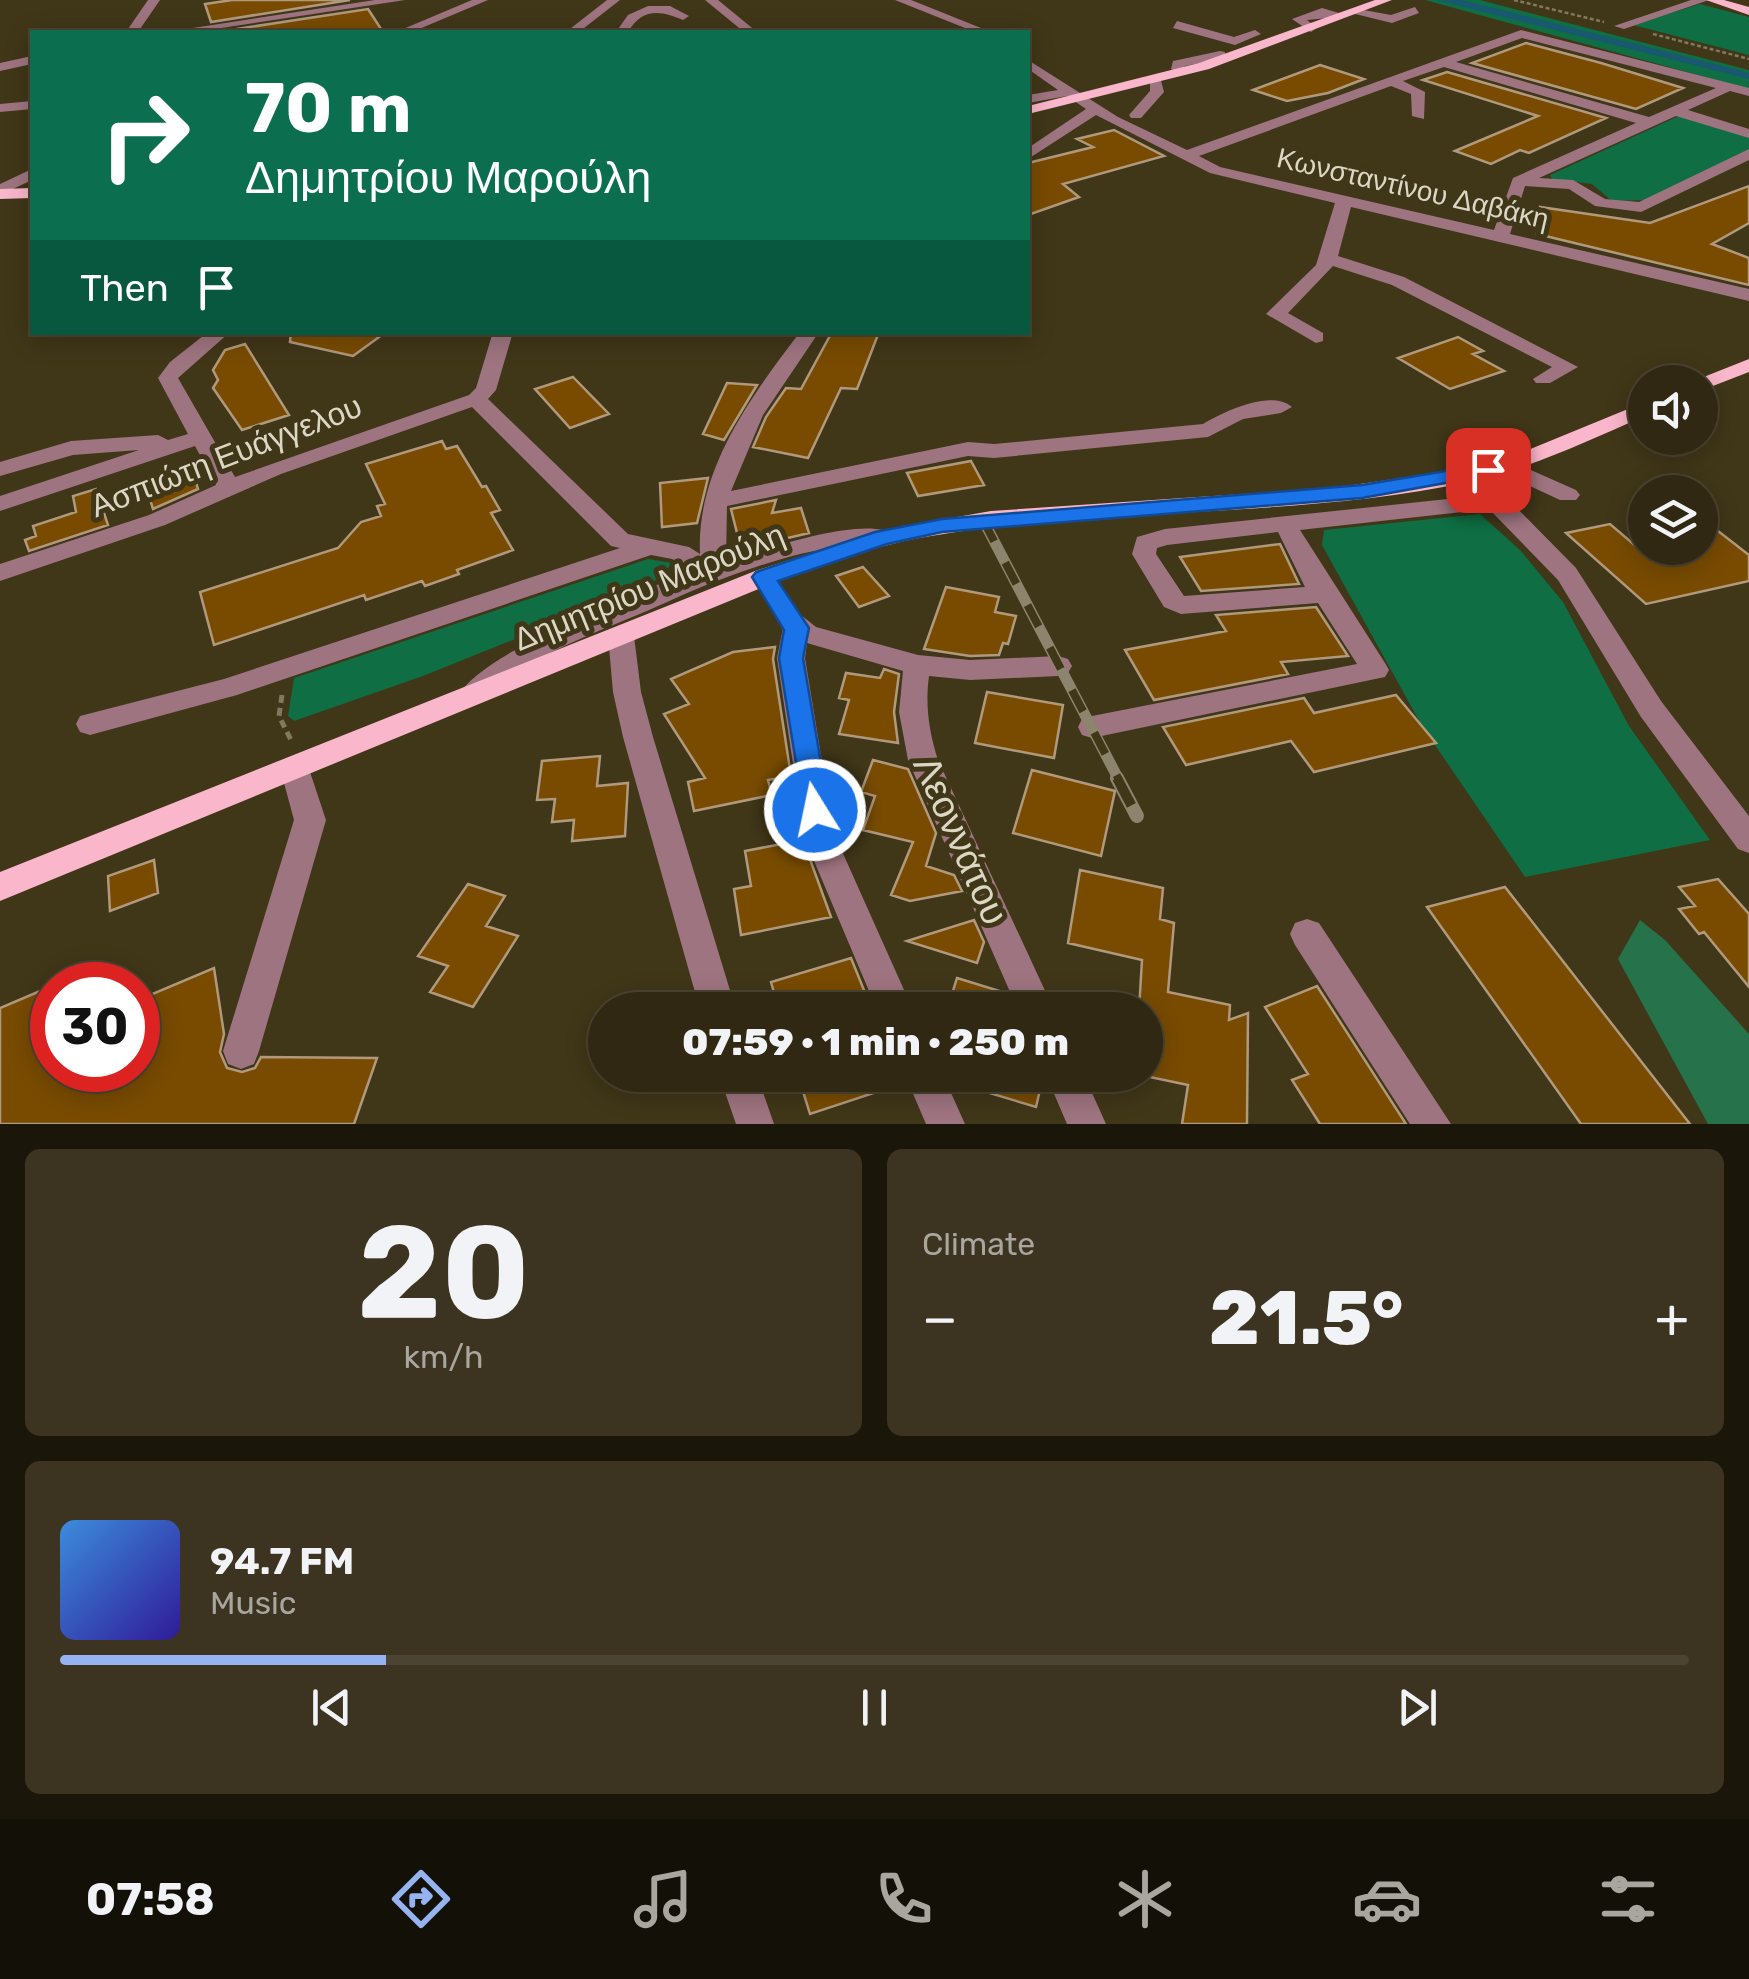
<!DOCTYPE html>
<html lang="en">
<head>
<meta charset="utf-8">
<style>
	body { margin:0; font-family:Rubik,sans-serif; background:#3c3420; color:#f1f3f6; height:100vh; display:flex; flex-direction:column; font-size:38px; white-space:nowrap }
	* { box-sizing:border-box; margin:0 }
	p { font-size:32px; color:#a8a69f }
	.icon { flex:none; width:55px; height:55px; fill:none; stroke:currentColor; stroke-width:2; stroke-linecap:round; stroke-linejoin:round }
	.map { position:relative; height:1124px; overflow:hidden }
	.panel { display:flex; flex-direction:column; gap:25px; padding:25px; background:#1a160a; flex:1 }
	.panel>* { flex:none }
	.hud { position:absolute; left:30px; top:30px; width:1000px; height:305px; border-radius:0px; box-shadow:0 5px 25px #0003,0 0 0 2px #4b4432; background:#0b6e4f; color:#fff; overflow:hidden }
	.buttons { position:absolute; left:1628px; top:365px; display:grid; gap:20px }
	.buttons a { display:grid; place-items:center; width:90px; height:90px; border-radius:50%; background:#302812; box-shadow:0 5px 25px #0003,0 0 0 2px #4b4432; font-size:50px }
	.speed { position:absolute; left:30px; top:962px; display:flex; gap:20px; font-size:50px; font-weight:700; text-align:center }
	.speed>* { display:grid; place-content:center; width:130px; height:130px; border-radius:50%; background:#302812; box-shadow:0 5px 25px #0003,0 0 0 2px #4b4432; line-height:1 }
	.speed .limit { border:15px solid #d22; background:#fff; color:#111 }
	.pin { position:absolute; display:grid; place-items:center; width:85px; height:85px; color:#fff; margin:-42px; border-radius:20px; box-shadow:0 5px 15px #0006 }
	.me { position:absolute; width:110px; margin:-55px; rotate:350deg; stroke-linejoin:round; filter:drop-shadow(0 0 8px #0008) }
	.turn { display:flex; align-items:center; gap:35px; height:210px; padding:0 50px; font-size:45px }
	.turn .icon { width:130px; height:130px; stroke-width:2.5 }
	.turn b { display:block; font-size:70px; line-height:85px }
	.then { display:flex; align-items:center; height:95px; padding:0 50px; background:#0003; gap:20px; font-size:38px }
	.big { font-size:75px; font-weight:800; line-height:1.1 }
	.panel .tile { flex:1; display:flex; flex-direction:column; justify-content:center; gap:15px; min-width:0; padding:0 35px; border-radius:15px; background:#3c3420 }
	.panel .dial { align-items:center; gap:0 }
	.dial b { font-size:130px; line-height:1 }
	.song { display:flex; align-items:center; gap:30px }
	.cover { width:120px; height:120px; border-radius:15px; background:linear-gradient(135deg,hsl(210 70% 55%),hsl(250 70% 35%)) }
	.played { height:10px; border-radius:5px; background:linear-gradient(90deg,#95b2f1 20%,#4b4432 20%) }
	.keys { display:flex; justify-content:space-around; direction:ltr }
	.heat { display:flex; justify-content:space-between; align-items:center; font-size:55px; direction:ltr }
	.panel .tiles { flex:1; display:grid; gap:25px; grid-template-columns:1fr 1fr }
	.tile:last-child { grid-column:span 2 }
	.trip { position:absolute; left:588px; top:992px; width:575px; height:100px; border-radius:50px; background:#302812; box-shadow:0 5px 25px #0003,0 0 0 2px #4b4432; font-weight:800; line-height:100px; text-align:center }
	.dock { display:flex; height:160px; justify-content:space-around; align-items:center; background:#131007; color:#a8a69f }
	.dock .icon { width:70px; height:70px }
	.dock .selected { color:#95b2f1 }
	.dock b { font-size:45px; color:#f1f3f6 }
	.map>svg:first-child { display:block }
	.green { fill:#0f6e43 }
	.forest { fill:#26724b }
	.water { fill:#185870 }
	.building { fill:#784b00; stroke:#b0997d; stroke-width:2.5 }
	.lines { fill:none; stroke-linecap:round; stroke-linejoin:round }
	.path-far1 { stroke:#80785f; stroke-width:2.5; stroke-dasharray:4 2.5; stroke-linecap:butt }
	.path { stroke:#80785f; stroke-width:5; stroke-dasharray:8 5; stroke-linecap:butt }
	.minor { fill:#9e7480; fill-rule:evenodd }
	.major { fill:#fab6ca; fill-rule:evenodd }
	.rail-far1-casing { stroke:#8c846d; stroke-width:11 }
	.rail-casing { stroke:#8c846d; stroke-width:14 }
	.rail-far1 { stroke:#403618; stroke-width:8; stroke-dasharray:24; stroke-linecap:butt }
	.rail { stroke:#403618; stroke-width:10; stroke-dasharray:31; stroke-linecap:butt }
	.route { fill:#1a73e8; stroke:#114b97; stroke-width:2.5 }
	.labels { text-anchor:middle; stroke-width:10; stroke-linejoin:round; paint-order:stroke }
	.far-street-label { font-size:28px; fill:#dcd6c5; stroke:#403618 }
	.street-label { font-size:32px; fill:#dcd6c5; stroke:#403618 }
	.near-street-label { font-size:38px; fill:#dcd6c5; stroke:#403618 }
</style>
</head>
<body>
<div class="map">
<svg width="1749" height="1124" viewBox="0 0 1749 1124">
	<rect width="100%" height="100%" fill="#403618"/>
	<path class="green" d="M1425 0H1480L1749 70V89Z
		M1700 4 1749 17V55L1633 25Z
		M1681 115 1749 137V149L1649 200 1612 201 1592 184 1552 179 1550 175Z
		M1480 514 1521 551 1563 602 1629 726 1710 840 1525 877 1422 726 1322 545 1324 530Z
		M648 559 672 563 661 577 640 589 423 676 294 721 288 716 294 678Z"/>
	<path class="forest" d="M1640 920 1665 940 1749 1034V1124H1708L1618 959Z"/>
	<path class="water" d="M1437 0H1461L1494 8 1749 73V79Z"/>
	<path class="building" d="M232 0H350L211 22 205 4Z
		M368 9 383 32H217Z
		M1526 43 1601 63 1683 88 1636 109 1472 63Z
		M1320 65 1364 79 1328 93 1287 101 1253 90Z
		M1447 72 1606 118 1529 153 1520 150 1491 164 1455 151 1538 116 1423 80Z
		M1114 130 1164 156 1063 184 1079 197 1028 215V163L1093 147 1077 139Z
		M1749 186V223L1712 244 1749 258V285L1537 234 1540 207 1650 223Z
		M291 332H386L353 356 290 342Z
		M832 332H879L857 389 841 388 808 458 753 447 766 417 786 388 801 389Z
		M1458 337 1483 351 1473 354 1504 371 1450 389 1398 358Z
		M245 344 289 415 242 430 213 388 218 380 213 370 225 350Z
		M573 377 609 414 570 428 535 389Z
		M727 383 757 385 724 440 703 434Z
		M442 441 446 449 457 446 482 487 486 486 500 510 491 513 513 550 457 570 459 574 425 586 422 581 366 600 364 595 214 645 200 592 338 548 361 522 381 516 377 506 385 504 366 464Z
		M971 461 984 485 918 496 907 473Z
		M192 469 198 489 153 509 145 483Z
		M708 478 697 523 662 527 660 483Z
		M96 489 108 525 29 551 25 540 36 536 33 526 76 512 73 496Z
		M776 500 772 513 801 508 809 533 741 549 731 509Z
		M1700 517 1749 555V581L1646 604 1566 533 1610 524 1638 548H1700Z
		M1280 544 1299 584 1201 591 1180 557Z
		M863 567 889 596 859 607 836 576Z
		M946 587 999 597 995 612 1016 616 1008 644 1003 643 999 655 970 656 924 649Z
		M1316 607 1348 656 1281 662 1288 674 1154 700 1125 650 1226 631 1216 615Z
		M775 647 773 659 791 776 768 780 772 795 694 811 688 782 705 778 664 714 689 704 671 679 733 652Z
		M884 669 899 674 894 712 898 743 839 734 849 700 839 698 846 673 880 678Z
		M987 692 1063 705 1054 758 975 743Z
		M1396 695 1436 743 1314 772 1291 741 1186 765 1163 727 1304 698 1314 713Z
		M600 756 597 786 628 783 625 836 572 841 574 820 552 822 555 799 537 800 542 761Z
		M873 760 908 769 936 833 926 866 954 875 962 891 910 901 891 895 913 842 863 830 875 796 861 792Z
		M1032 770 1115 791 1101 856 1013 833Z
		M803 840 831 917 741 935 734 889 751 886 745 851Z
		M154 860 158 893 110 911 108 876Z
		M1080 870 1163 888 1160 919 1174 923 1168 992 1230 1005 1229 1020 1248 1013 1247 1124H1182L1188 1085 1145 1076V1010H1139L1142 960 1068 943Z
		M1718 879 1749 914V987L1704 932 1699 934 1679 909 1695 906 1679 887Z
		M468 884 505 896 486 926 518 936 473 1007 430 992 448 966 418 956Z
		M1505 887 1690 1124H1581L1427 907Z
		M974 920 984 942 977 963 907 941Z
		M851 958 872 1010H779L771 982Z
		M214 968 224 1034 220 1052 227 1068 242 1072 255 1068 261 1057 377 1058 354 1124H0V1008L52 986V1070H138V1000Z
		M957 978 1006 993 1014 1010H947Z
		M1317 986 1406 1124H1320L1292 1080 1308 1074 1265 1007Z
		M798 1075H901L904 1083 810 1114Z
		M951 1075H1042L1043 1077 1036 1107 950 1081Z"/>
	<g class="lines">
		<path class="path-far1" d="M1514 0 1604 22
			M1653 34 1749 59"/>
		<path class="path" d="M282 695 279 716 291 740"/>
		<path class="minor" d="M148 0H160L138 32H126Z
			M375 0H405L195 32H167Z
			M472 0H488L412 32H396Z
			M607 0H620L579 32H566Z
			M705 0H718L757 32H744Z
			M895 0H911L991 32H975Z
			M1691 0H1709L1624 29 1614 26Z
			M648 6H670L689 16 683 20C660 10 642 8 628 32H616L628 15Z
			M1415 7 1419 13 1392 23 1347 12 1353 8 1391 15Z
			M1322 8 1349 16 1307 20 1317 28 1311 32 1292 19Z
			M1177 21 1234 37 1255 30 1261 34 1235 45 1173 28Z
			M1521 30 1749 88V96L1730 91 1688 110 1749 129V138L1676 116 1539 178 1573 180 1605 199 1639 202 1749 149V160L1641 212 1595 206 1569 189 1525 186 1510 234 1749 289V301L1351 207 1338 256 1404 277 1578 367 1550 383H1536L1533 379 1552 367 1392 285 1333 266 1288 313 1323 333V341L1316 343 1266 314 1316 265 1335 203 1210 173 1096 115 1028 159V148L1086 109 1067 96 1028 103V95L1058 90 1028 69V60L1118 117 1187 150ZM1522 38 1716 88 1649 117 1456 62ZM1444 67 1636 123 1513 178 1494 230 1220 167 1199 156 1391 86 1411 94 1412 116 1424 119 1425 92 1403 81Z
			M1220 51 1225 52V58L1185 66 1178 73 1171 69 1173 61Z
			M32 56V64L0 71V63Z
			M1150 77H1160L1164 92 1141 118H1131L1129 115 1150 91Z
			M32 101V109L0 112V104Z
			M32 169V180L0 195V184Z
			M208 332H230L178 378 235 477 469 395 476 388 493 332H513L496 390 488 399 628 534 689 547 700 554C696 470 750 398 800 332H819L763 415 731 491 968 442 994 444 1203 424C1224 412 1270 389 1292 407L1281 413 1243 419 1208 437 994 458 968 456 727 506 726 561C757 552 873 511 895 537 883 552 855 544 837 547 789 553 720 578 676 598 627 621 561 643 516 672 498 684 482 711 461 704L457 697C483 650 637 595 692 570L672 559 651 555 237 695 90 735 80 732 76 724 80 716 224 679 620 548 611 546 472 407 281 474 165 525 0 581V564L149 515 216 485 195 446 0 511V496L139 450 73 455 0 476V462L71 441 158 435 168 440 188 434 158 378 170 362Z
			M1504 458 1576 490 1580 495 1576 500H1560L1496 470 1493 465Z
			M1468 468 1476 470 1505 496 1576 568 1661 701 1749 816V853L1738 849 1641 717 1558 580 1489 509 1300 530 1385 663 1389 670 1385 677 1092 738 1082 735 1078 727 1082 719 1092 716 1357 664 1318 603 1181 614 1164 607 1132 554 1137 537 1165 529 1476 496 1457 475ZM1278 532 1305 587 1184 596 1156 554 1157 548 1167 545Z
			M764 569 773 571 796 611 816 627 918 655 970 660 1058 656 1068 659 1072 666 1068 673 1058 676 970 680 929 676C925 705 929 732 938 760L1054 1010H1018L908 760 899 712 903 671 807 643 805 658 830 810 841 849 913 1010H877L809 849 800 810 777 658 783 628 751 577Z
			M621 627 630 629 634 636 641 692 653 737 736 1010H700L623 737 613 692 608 636 612 629Z
			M295 756 306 760 326 820 259 1051 254 1064 241 1069 228 1064 223 1051 294 820 280 768 284 760Z
			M1307 919 1319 923 1451 1124H1410L1295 945 1290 934 1295 923Z
			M719 1075H757L774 1124H736Z
			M905 1075H943L965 1124H926Z
			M1046 1075H1084L1106 1124H1067Z"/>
		<path class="major" d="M1375 0H1392L1209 69 1028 114V106L1199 63Z
			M1706 0H1724L1749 7V15Z
			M32 188V198L0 199V189Z
			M1749 359V372L1700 391V382H1691Z
			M1645 402V416C1587 441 1530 469 1468 482 1289 520 1105 505 925 537 873 546 823 565 773 583L0 901V872L755 571 883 530 991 511 1333 488 1468 468 1528 450Z"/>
		<defs>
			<path id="rail-far1" d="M983 520 1119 780"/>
			<path id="rail" d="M1117 778 1137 816"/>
		</defs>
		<use href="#rail-far1" class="rail-far1-casing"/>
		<use href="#rail" class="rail-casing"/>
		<use href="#rail-far1" class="rail-far1"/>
		<use href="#rail" class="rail"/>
	</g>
	<path class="route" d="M1488 464 1495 465 1498 470 1495 474 1362 498 942 532 887 544 778 581 809 628 803 658 829 810 825 818 815 822 805 818 779 658 784 630 752 577 756 572 875 532 942 519 1362 485Z"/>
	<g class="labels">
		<g class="far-street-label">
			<text transform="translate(1413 188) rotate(13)" y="10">Κωνσταντίνου Δαβάκη</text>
		</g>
		<g class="street-label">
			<text transform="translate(226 456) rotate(-21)" y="11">Ασπιώτη Ευάγγελου</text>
			<text transform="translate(649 587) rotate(-22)" y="11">Δημητρίου Μαρούλη</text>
		</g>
		<g class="near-street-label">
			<text transform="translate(961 840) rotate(66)" y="13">Λεοννάτου</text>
		</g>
	</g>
</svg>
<div class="buttons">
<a><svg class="icon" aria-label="sound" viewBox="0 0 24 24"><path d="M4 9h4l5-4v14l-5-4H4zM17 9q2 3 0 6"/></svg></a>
<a><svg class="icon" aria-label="layers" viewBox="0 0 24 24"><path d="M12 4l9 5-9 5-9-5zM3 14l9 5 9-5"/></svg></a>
</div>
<div class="speed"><div class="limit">30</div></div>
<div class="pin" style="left:1488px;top:470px;background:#d93025"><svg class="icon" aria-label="arrive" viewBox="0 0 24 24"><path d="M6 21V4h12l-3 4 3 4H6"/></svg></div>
<svg class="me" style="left:815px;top:810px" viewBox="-20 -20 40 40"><circle r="17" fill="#1a73e8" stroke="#fff" stroke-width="3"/><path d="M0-11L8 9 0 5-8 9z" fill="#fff"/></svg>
<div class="trip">07:59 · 1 min · 250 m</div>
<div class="hud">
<div class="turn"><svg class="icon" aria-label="right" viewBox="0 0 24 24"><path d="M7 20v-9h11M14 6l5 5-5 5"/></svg><div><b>70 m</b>Δημητρίου Μαρούλη</div></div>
<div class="then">Then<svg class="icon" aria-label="arrive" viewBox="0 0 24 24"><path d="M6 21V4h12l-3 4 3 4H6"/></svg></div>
</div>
</div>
<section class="panel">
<div class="tiles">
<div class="tile dial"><b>20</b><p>km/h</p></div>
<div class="tile"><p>Climate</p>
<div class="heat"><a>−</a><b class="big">21.5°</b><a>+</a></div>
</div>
<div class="tile">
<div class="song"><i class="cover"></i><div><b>94.7 FM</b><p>Music</p></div></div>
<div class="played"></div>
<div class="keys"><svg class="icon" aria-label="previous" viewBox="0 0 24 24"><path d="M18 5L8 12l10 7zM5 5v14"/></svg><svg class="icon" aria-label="pause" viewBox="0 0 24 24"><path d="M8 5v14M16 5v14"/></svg><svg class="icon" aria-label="next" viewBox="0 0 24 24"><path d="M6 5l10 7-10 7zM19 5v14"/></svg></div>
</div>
</div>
</section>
<nav class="dock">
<b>07:58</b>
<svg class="icon selected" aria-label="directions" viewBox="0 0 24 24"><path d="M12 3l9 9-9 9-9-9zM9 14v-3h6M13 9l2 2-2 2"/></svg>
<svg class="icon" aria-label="music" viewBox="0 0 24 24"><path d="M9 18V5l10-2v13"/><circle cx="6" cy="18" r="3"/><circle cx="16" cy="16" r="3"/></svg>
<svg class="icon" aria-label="phone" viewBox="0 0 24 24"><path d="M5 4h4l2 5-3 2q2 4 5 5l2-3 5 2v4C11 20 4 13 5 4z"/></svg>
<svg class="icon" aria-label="climate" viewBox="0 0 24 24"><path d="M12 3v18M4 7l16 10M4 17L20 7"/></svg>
<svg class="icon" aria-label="car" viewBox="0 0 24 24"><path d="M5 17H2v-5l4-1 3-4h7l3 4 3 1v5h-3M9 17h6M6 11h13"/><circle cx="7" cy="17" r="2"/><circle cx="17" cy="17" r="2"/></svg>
<svg class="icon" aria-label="filters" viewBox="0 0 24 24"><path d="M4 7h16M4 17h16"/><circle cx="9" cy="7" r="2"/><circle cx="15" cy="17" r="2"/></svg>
</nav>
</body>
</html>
